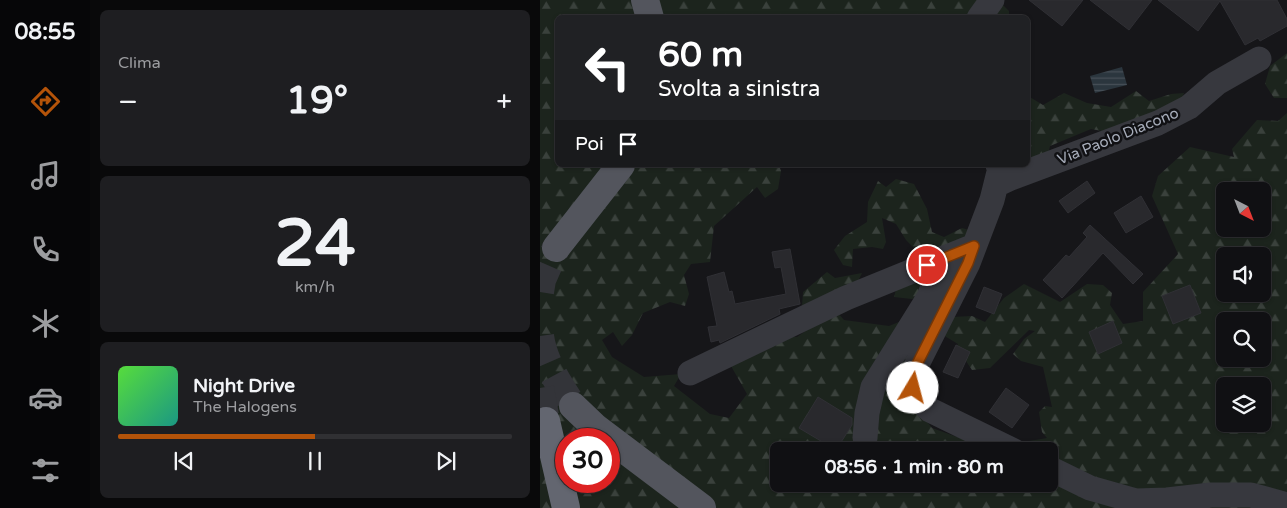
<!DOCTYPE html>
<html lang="it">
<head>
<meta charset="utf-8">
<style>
	body { margin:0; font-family:"Varela Round",sans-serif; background:#1e1e21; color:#f1f3f6; height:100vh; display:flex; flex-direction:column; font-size:19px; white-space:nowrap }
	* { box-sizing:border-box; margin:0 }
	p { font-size:16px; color:#9c9da0 }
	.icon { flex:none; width:28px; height:28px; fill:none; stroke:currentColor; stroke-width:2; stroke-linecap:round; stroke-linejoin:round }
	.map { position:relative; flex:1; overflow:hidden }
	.details { display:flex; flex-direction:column; gap:10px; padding:10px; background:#09090a; width:450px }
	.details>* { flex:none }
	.top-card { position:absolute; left:15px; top:15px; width:475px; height:152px; border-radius:8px; box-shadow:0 1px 4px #0004,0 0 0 1px #303033; background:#202124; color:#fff; overflow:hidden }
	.needle { width:32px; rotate:138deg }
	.fabs { position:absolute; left:676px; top:182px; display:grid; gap:10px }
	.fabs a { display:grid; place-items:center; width:55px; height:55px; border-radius:8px; background:#101013; box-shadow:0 1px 4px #0004,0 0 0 1px #303033; font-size:25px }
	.speed { position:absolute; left:15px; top:428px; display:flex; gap:10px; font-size:25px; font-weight:700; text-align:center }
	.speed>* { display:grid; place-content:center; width:65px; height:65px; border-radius:50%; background:#101013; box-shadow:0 1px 4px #0004,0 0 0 1px #303033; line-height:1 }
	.speed .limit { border:8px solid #d22; background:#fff; color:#111 }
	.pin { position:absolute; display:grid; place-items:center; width:42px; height:42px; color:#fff; margin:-21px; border:2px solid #fff; border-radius:50%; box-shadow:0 1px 5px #0007 }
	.me { position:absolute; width:55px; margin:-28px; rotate:8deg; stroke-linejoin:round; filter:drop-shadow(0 0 4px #0008) }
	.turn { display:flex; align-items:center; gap:18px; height:105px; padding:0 20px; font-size:22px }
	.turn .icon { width:65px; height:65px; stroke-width:2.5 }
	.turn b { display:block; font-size:35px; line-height:42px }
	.then { display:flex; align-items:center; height:48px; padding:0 20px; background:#0003; gap:10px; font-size:19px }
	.big { font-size:38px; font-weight:800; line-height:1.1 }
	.details .tile { flex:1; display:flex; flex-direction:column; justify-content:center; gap:8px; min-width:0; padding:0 18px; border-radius:8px; background:#1e1e21 }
	.details .dial { align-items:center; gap:0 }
	.dial b { font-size:65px; line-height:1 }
	.song { display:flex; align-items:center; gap:15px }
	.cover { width:60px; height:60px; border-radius:8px; background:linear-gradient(135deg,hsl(110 70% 55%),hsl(170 70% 35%)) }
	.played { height:5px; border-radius:2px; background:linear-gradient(90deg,#b45309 50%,#303033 50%) }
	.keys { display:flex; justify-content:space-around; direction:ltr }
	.heat { display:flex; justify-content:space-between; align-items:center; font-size:28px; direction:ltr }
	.trip { position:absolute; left:230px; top:442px; width:288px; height:50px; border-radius:8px; background:#101013; box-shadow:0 1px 4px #0004,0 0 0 1px #303033; font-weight:800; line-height:50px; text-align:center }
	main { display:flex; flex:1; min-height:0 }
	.dock { display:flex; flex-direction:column; width:90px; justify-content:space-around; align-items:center; background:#060608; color:#9c9da0 }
	.dock .icon { width:35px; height:35px }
	.dock .current { color:#b45309 }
	.dock b { font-size:22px; color:#f1f3f6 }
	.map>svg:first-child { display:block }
	.forest { fill:url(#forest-firs); fill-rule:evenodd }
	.water { fill:url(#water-rules) }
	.building { fill:#29292d; stroke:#303035 }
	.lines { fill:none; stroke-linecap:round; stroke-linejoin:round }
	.major-tunnel { stroke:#333439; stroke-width:28; stroke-dasharray:28 14; stroke-linecap:butt }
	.highway-tunnel { stroke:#333439; stroke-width:28; stroke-dasharray:28 14; stroke-linecap:butt }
	.minor { stroke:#37383e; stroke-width:25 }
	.major { stroke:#53555d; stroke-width:28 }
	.highway { stroke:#636670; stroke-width:28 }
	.route-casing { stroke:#753606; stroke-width:12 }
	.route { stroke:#b45309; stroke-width:9 }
	.labels { text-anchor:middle; stroke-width:5; stroke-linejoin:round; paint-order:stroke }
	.street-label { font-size:15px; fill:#a7adba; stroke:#111114 }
</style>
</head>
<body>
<main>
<nav class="dock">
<b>08:55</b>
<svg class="icon current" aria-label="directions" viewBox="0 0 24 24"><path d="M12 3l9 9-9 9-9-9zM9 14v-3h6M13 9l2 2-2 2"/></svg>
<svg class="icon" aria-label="music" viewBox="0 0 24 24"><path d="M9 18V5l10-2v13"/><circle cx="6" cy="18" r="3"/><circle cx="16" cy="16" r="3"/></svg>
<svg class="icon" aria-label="phone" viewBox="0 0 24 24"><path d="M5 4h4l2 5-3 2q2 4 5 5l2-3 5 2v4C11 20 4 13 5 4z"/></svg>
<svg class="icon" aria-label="climate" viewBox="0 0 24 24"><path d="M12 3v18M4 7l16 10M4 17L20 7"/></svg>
<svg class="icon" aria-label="car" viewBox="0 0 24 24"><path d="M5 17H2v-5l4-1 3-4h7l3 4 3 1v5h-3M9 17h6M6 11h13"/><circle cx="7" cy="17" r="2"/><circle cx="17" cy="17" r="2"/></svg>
<svg class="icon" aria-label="filters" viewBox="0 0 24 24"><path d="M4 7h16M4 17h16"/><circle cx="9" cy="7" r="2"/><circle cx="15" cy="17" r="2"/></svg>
</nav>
<section class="details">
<div class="tile"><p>Clima</p>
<div class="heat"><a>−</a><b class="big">19°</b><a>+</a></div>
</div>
<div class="tile dial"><b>24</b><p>km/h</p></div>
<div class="tile">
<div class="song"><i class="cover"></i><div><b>Night Drive</b><p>The Halogens</p></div></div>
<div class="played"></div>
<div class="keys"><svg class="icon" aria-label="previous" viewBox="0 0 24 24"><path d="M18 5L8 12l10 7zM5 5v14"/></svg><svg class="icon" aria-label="pause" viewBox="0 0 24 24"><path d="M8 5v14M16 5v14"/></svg><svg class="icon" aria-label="next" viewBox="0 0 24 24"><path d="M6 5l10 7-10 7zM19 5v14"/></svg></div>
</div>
</section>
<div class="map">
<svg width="747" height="508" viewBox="0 0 747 508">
	<defs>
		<pattern id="forest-firs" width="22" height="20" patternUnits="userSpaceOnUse" patternTransform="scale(1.25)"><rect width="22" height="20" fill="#1c241d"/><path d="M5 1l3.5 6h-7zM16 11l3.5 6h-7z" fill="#3a413c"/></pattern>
		<pattern id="water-rules" width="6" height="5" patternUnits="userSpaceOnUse" patternTransform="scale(1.25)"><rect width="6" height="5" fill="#2b363e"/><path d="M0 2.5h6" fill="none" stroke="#475058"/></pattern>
	</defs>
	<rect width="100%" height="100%" fill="#161619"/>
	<path class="forest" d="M0 0H458L469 11V18H18V165H239L241 171 238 189 225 198 217 187 174 226 170 262 151 264 144 275 149 294 145 306 130 302 103 313 92 335 82 346 73 332 62 340 72 357 104 377 141 374 134 386 170 414 189 418 207 394 191 366 242 336 257 337 280 321 262 306 263 292 287 272 295 278 322 273 316 285 287 301 304 320 349 326 369 318 381 296 372 299 354 297 357 286 383 281 396 252 374 256 375 249 366 240 356 224 342 218 346 242 343 249 332 247 313 249 312 267 303 265 294 250 305 236 327 222 328 202 338 181 346 187 356 179 374 184 387 209 392 232 404 237 422 228 432 231 365 387 375 406 392 428 448 448 507 438 502 432 499 412 505 406 512 407 503 367 481 361 473 354 484 339 495 331 489 330 450 368 432 370 426 361 414 360V352L418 344 403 335 412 317 432 316 445 322 464 298 484 284 520 302 547 284 563 285 572 293 570 305 583 324 603 321V292L638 254 612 196 618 176 650 147 694 157 692 149 717 120 738 121 747 113V508H0ZM685 191H722V229H685ZM685 256H722V294H685ZM685 321H722V359H685ZM685 386H722V424H685ZM26 439H69V481H26ZM239 451H509V484H239Z
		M747 53V98H734L725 84 730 66Z
		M596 91 609 101 631 94 644 93 639 106 573 133 551 129 510 146 507 158 488 164V96L503 105 524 93 547 103 571 107Z"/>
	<path class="water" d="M582 67 587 85 555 93 550 76Z"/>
	<path class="building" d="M489 0H543L522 26Z
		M550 0H612L589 30Z
		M618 0H737L747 19V26L720 41 718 38 705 45 680 1 658 31Z
		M547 181 555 193 528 213 519 201Z
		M601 196 613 217 586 233 574 213Z
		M550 225 603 274 593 284 563 253 522 298 503 280 526 255 529 257 547 237 543 233Z
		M250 249 260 304 239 309 240 314 180 343 179 340 171 342 168 327 177 326 167 277 184 272 189 292 192 291 195 304 246 294 241 267 235 268 232 252Z
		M650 285 661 313 633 324 622 296Z
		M444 287 462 294 454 314 436 307Z
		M573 321 582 343 558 354 549 332Z
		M416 345 430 352 418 378 403 372Z
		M466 388 489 405 472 428 449 412Z
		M278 397 312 418V425L296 450 259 428Z"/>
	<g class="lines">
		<path class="major-tunnel" d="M0 292 2 280 16 248
			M0 336C4 363 19 384 33 406"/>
		<path class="highway-tunnel" d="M0 388 6 421"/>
		<path class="minor" d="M439 18 452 0
			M458 165 460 168 452 200 428 263 370 378 377 398 390 410 474 451
			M456 185 471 178 618 123 649 107 677 83 719 59
			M150 373 306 298 434 246
			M325 438 327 413 333 387 389 297 404 258
			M509 468 550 488 596 501 627 500 671 495H711L747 505"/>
		<path class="major" d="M105 0 110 18
			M16 248 81 165
			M33 406 56 428 162 508"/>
		<path class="highway" d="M6 421 26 508"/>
	</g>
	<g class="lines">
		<defs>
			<path id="route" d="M373 388 370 378 428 263 434 246 387 265"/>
		</defs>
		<use href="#route" class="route-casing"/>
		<use href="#route" class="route"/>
	</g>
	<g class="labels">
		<g class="street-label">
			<text transform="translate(578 136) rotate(-22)" y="5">Via Paolo Diacono</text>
		</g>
	</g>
</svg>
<div class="fabs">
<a><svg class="needle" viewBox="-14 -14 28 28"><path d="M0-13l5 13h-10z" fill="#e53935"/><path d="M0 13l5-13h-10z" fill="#9c9da0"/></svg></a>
<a><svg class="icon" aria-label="sound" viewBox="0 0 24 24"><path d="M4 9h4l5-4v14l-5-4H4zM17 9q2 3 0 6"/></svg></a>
<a><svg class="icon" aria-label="search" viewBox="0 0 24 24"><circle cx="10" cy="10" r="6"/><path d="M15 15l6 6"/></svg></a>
<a><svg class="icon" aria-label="layers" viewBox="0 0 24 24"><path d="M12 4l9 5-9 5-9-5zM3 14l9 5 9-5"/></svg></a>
</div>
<div class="speed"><div class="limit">30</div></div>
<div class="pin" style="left:387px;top:265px;background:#d93025"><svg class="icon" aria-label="arrive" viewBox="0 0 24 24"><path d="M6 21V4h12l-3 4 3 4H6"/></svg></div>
<svg class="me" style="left:373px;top:388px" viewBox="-20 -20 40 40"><circle r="19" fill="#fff"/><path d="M0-13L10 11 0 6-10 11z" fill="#b45309"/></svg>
<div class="trip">08:56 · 1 min · 80 m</div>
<div class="top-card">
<div class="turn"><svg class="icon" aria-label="left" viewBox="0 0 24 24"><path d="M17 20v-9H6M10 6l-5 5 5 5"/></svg><div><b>60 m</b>Svolta a sinistra</div></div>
<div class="then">Poi<svg class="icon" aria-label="arrive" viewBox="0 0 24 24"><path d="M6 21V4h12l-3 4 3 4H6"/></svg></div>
</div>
</div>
</main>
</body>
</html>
